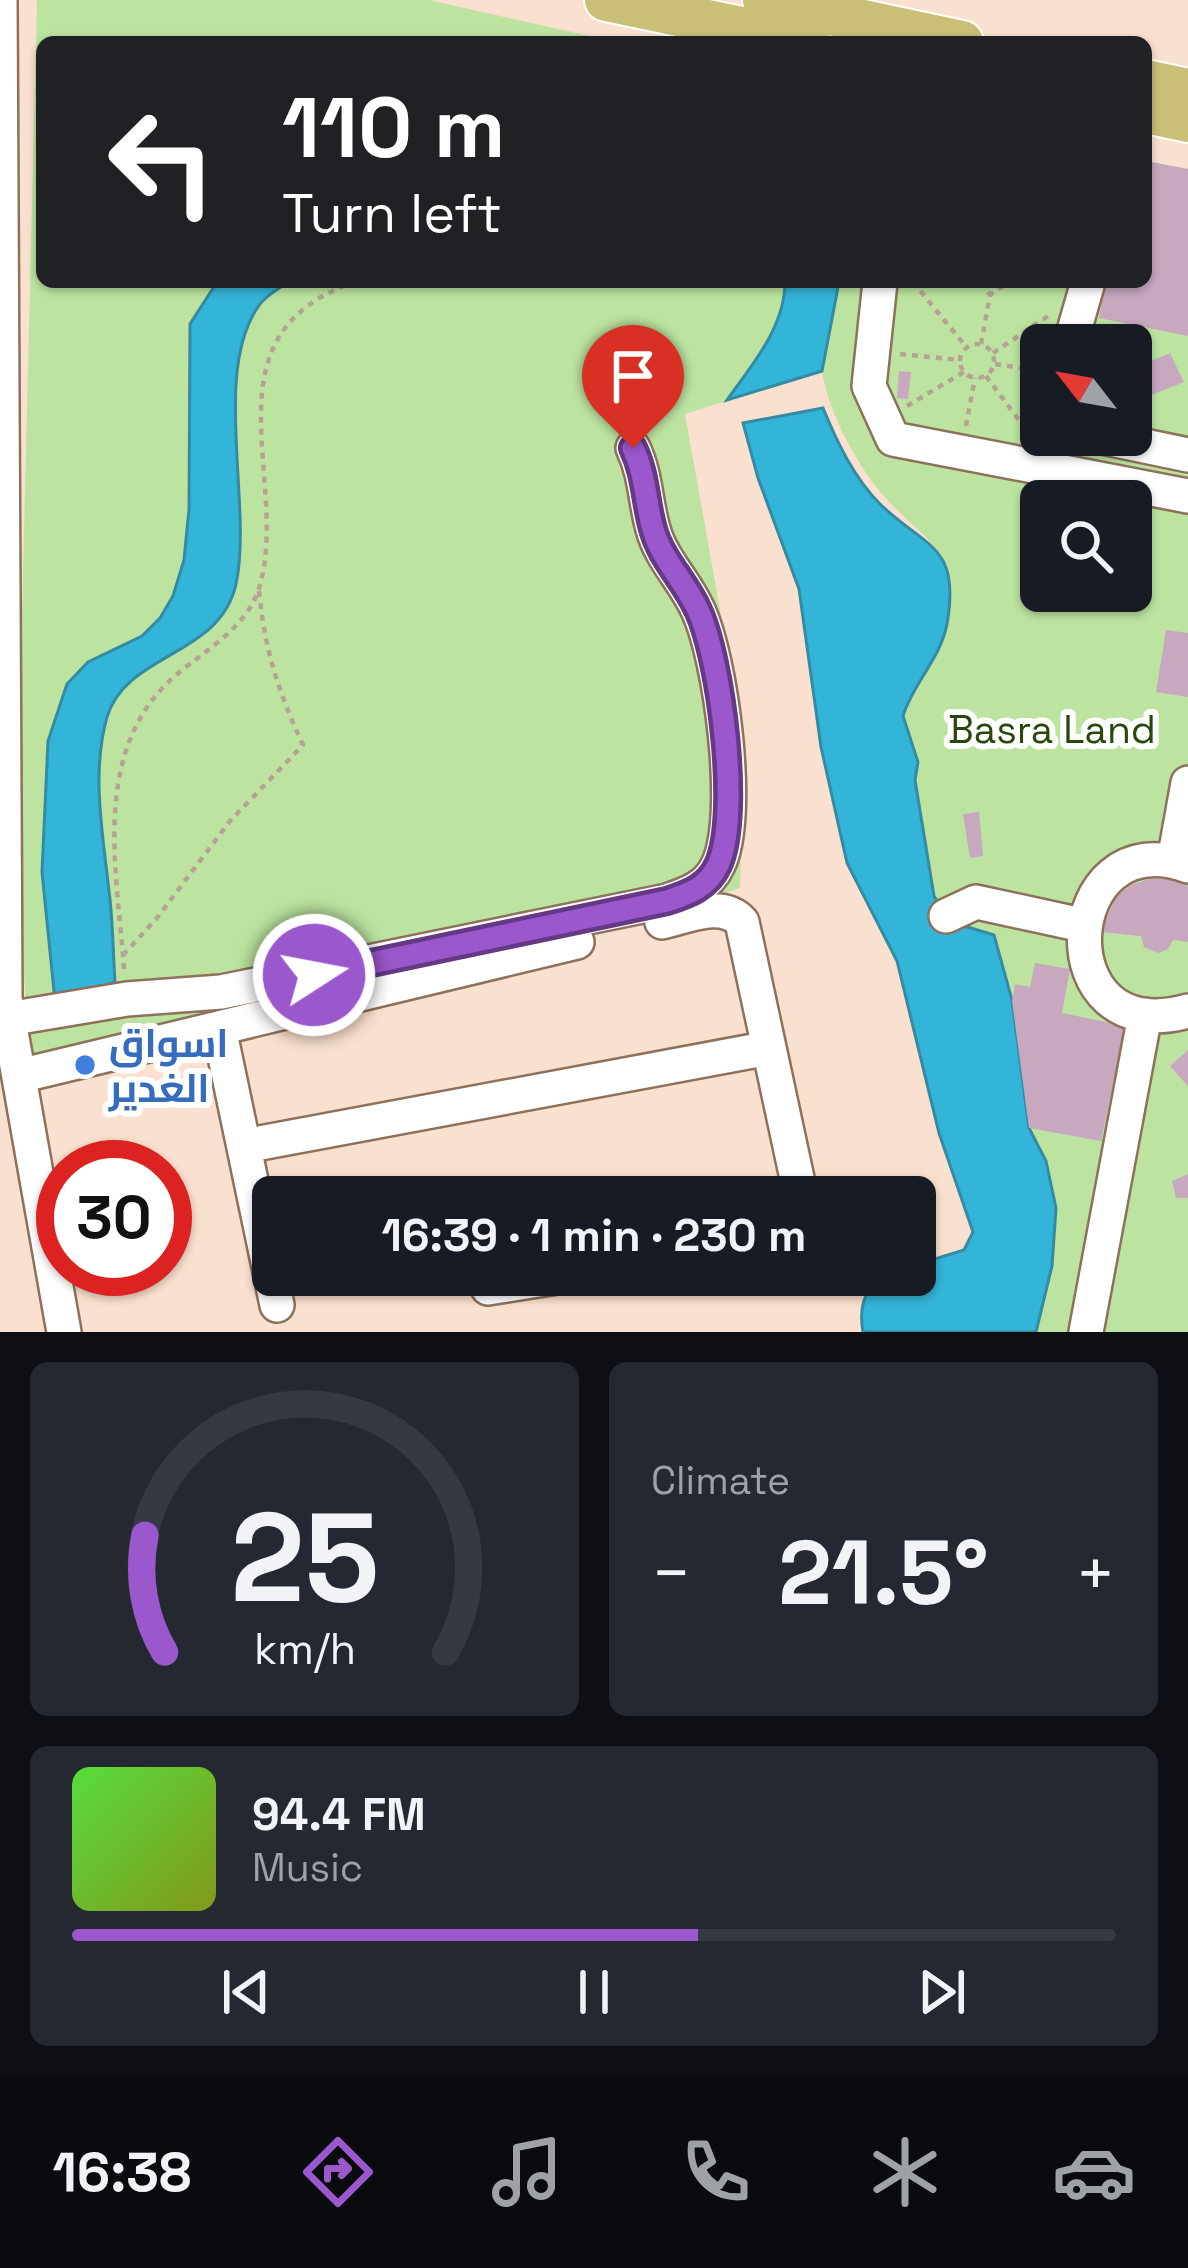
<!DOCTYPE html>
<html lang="en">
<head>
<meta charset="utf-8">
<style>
	body { margin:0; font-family:"Space Grotesk",Cairo,sans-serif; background:#242831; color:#f1f3f6; height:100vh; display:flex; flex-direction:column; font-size:45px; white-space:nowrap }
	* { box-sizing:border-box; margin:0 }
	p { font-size:39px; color:#9ea1a6 }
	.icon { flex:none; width:66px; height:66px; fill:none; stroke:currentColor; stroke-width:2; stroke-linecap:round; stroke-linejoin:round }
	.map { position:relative; height:1332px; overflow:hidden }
	.details { display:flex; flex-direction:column; gap:30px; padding:30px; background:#0d0f14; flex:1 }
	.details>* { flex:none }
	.banner { position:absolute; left:36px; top:36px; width:1116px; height:252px; border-radius:18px; box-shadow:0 3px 9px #0004; background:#202124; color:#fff; overflow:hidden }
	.needle { width:78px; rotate:301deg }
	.buttons { position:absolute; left:1020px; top:324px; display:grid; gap:24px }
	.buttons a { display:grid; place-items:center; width:132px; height:132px; border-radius:18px; background:#171b24; box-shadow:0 3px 9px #0004; font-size:60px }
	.speed { position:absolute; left:36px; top:1140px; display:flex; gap:24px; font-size:60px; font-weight:700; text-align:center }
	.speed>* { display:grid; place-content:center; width:156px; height:156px; border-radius:50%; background:#171b24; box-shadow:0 3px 9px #0004; line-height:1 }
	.speed .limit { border:18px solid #d22; background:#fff; color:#111 }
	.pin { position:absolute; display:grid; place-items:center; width:102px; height:102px; color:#fff; margin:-123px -51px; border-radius:50% 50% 50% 0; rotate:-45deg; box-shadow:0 0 12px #0007 }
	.pin .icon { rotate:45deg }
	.me { position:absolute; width:132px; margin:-66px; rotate:79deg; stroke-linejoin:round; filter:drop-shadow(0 0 9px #0008) }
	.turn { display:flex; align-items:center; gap:42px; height:252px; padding:0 48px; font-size:54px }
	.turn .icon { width:156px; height:156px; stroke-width:2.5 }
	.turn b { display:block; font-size:84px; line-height:102px }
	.big { font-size:90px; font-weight:700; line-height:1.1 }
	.details .widget { flex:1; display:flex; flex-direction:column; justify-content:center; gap:18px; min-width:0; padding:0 42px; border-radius:18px; background:#242831 }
	.details .dial { align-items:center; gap:0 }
	.dial svg { height:312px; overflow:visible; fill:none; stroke:#363941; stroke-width:7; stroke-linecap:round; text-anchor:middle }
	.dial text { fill:#f1f3f6; stroke:none }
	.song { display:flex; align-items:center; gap:36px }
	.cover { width:144px; height:144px; border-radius:18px; background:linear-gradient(135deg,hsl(110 70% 55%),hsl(70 70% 35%)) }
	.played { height:12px; border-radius:6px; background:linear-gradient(90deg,#9b57cc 60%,#363941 60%) }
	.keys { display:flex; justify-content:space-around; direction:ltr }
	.heat { display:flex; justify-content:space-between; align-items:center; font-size:66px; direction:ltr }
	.details .tiles { flex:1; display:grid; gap:30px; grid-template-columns:1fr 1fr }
	.widget:last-child { grid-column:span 2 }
	.trip { position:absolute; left:252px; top:1176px; width:684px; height:120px; border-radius:18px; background:#171b24; box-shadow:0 3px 9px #0004; font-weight:700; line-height:120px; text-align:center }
	.dock { display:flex; height:192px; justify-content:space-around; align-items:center; background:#090b0e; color:#9ea1a6 }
	.dock .icon { width:84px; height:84px }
	.dock .active { color:#9b57cc }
	.dock b { font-size:54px; color:#f1f3f6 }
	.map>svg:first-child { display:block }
	.green { fill:#bce4a0; fill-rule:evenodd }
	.water { fill:#33b4d9; stroke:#348ba2; stroke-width:3 }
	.building { fill:#c7a8bf }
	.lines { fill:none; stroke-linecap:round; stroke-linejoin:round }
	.minor-casing { stroke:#8d715b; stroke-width:38 }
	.major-casing { stroke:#fff; stroke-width:46 }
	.path { stroke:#b7a293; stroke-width:4.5; stroke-dasharray:6 6; stroke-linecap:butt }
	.minor { stroke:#fff; stroke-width:33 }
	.major { stroke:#c9bf77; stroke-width:42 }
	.route-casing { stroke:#653985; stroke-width:30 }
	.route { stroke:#9b57cc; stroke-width:21 }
	.shop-dot { fill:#3f7fe0; stroke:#fff; stroke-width:4.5 }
	.labels { text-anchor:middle; stroke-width:12; stroke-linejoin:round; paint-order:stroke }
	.park-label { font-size:39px; fill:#29460d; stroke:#fff }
	.shop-label { font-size:39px; font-weight:bold; fill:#366cbe; stroke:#fff; text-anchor:start }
</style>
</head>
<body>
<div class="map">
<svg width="1188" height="1332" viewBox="0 0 1188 1332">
	<rect width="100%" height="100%" fill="#fae0ce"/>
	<path class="green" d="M37 0H429L616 42H42V282H1146V161L1188 169V1332H1036L1055 1243 1053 1185 1029 1128 1012 1000 963 927 951 922 939 908 929 882 915 780 918 762 903 716C913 684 940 660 947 625 962 548 923 541 882 494 855 462 828 411 822 371L685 414 744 744 740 888 674 909 30 1064 16 858ZM1041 345H1131V435H1041ZM1041 501H1131V591H1041Z"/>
	<path class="water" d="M217 282H289C279 288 267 295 260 304 211 370 253 505 236 584 220 657 127 652 107 717 91 773 103 835 109 891 113 921 113 952 115 982L55 1001 42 872 48 741 67 684 88 662 142 636 160 618 173 596 184 560 189 509 190 324Z
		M785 282H839L822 371 727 400C752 365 785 327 785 282Z
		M823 408C837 442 854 478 880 504 925 548 961 544 947 624 940 660 913 683 903 716L918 762 915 780 934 896 951 922 994 935 1012 1000 1029 1128 1046 1161 1056 1208 1052 1266 1036 1332H863C859 1310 863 1293 879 1277L915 1275V1265L964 1250 973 1232 939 1133 897 961 847 863 821 747 799 589 758 478 743 423Z"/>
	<path class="building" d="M1146 161 1188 169V336L1099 318 1106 282H1146Z
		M1170 353 1184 382 1136 401 1131 389V370Z
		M899 371 911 372 908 399 897 398Z
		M1166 630 1188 633V697L1156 692Z
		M979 812 983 856 970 858 963 814Z
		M1149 879H1168L1188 886V942L1173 940 1168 949 1158 953 1144 947 1141 936 1100 932 1116 897 1131 885Z
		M1035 963 1070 969 1062 1013 1125 1026 1101 1141 1029 1128 1012 1001 1015 984 1030 987Z
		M1188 1050V1086L1170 1066Z
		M1188 1174V1198H1176L1172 1181Z"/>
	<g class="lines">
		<defs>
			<path id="minor" d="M0 0 5 998 64 1332
				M880 282 869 386 893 439 1188 496
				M1070 345 1088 282
				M1092 435 1188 455
				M1174 861 1188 783
				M1188 866C1057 819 1043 1052 1188 1011
				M946 916 976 902 1082 925
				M662 922C688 916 722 900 742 922L801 1197
				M8 1019 127 999 221 992 667 901C688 894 708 887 718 865 742 816 721 659 698 610 685 581 661 559 653 529 645 501 646 475 633 448
				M219 1028 277 1305
				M19 1076 577 942
				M244 1146 769 1048
				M488 1288 570 1275
				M1086 1332 1145 1015"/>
			<path id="major" d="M606 0 809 42
				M764 0 962 42
				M1146 81 1188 90
				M1146 112 1188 121"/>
		</defs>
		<use href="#minor" class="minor-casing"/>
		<use href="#major" class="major-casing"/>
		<path class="path" d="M913 282 967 348
			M981 282 990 295
			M960 361a17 17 0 1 1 34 0a17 17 0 1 1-34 0Z
			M981 344 990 295 1009 282
			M993 353 1048 316
			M900 354 960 360
			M995 364 1041 371
			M986 376 1033 439
			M907 406 964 372
			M966 426 975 378
			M123 955 157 918 230 821 303 745C278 691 265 651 259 591
			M124 969C117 870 90 750 175 676 206 649 248 628 260 585 290 479 201 334 355 282"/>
		<use href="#minor" class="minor"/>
		<use href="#major" class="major"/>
	</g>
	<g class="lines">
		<defs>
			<path id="route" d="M314 975 667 901C689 894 708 887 718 865 741 816 721 659 698 610 685 581 661 559 653 529 645 501 646 475 633 448"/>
		</defs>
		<use href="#route" class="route-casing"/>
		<use href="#route" class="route"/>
	</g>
	<circle class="shop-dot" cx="85" cy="1065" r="12"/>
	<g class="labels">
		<g class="park-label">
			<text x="1052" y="743">Basra Land</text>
		</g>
		<g class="shop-label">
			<text x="109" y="1057">اسواق<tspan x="109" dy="45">الغدير</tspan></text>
		</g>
	</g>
</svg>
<div class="buttons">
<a><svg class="needle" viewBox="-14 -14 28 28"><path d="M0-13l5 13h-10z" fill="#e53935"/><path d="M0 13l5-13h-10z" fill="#9ea1a6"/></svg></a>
<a><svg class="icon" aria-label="search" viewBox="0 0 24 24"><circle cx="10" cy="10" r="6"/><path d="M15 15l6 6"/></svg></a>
</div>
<div class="speed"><div class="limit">30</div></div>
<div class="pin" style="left:633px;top:448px;background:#d93025"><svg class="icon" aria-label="arrive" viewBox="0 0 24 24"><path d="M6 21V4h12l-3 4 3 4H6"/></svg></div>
<svg class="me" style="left:314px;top:975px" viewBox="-20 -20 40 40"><circle r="17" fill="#9b57cc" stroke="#fff" stroke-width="3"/><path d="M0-11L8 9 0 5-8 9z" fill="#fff"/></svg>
<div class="trip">16:39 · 1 min · 230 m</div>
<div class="banner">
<div class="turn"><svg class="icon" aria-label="left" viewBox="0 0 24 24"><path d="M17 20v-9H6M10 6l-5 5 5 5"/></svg><div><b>110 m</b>Turn left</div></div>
</div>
</div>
<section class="details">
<div class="tiles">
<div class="widget dial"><svg viewBox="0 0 100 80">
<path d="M14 69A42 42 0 1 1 86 69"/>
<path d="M14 69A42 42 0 0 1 9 39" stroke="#9b57cc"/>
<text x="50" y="56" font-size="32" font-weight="700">25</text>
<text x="50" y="72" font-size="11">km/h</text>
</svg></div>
<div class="widget"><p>Climate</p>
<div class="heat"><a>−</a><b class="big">21.5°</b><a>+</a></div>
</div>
<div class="widget">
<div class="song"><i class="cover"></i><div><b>94.4 FM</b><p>Music</p></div></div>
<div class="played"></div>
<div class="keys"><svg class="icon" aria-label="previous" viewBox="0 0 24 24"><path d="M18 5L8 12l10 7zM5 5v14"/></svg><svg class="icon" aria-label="pause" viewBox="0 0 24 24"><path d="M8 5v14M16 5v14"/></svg><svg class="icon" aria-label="next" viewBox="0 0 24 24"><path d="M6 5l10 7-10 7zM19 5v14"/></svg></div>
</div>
</div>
</section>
<nav class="dock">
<b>16:38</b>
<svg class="icon active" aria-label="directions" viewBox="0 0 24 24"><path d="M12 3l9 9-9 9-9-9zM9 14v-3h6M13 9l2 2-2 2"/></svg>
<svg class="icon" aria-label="music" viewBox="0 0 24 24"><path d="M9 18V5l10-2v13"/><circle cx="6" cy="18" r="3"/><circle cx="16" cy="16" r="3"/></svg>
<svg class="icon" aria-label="phone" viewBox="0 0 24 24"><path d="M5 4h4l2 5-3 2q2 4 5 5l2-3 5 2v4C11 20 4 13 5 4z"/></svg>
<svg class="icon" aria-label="climate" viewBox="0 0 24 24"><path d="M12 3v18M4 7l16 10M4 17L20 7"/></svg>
<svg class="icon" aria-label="car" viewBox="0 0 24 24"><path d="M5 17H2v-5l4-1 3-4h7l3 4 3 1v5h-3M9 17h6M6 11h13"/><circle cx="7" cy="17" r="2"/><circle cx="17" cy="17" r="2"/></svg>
</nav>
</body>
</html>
